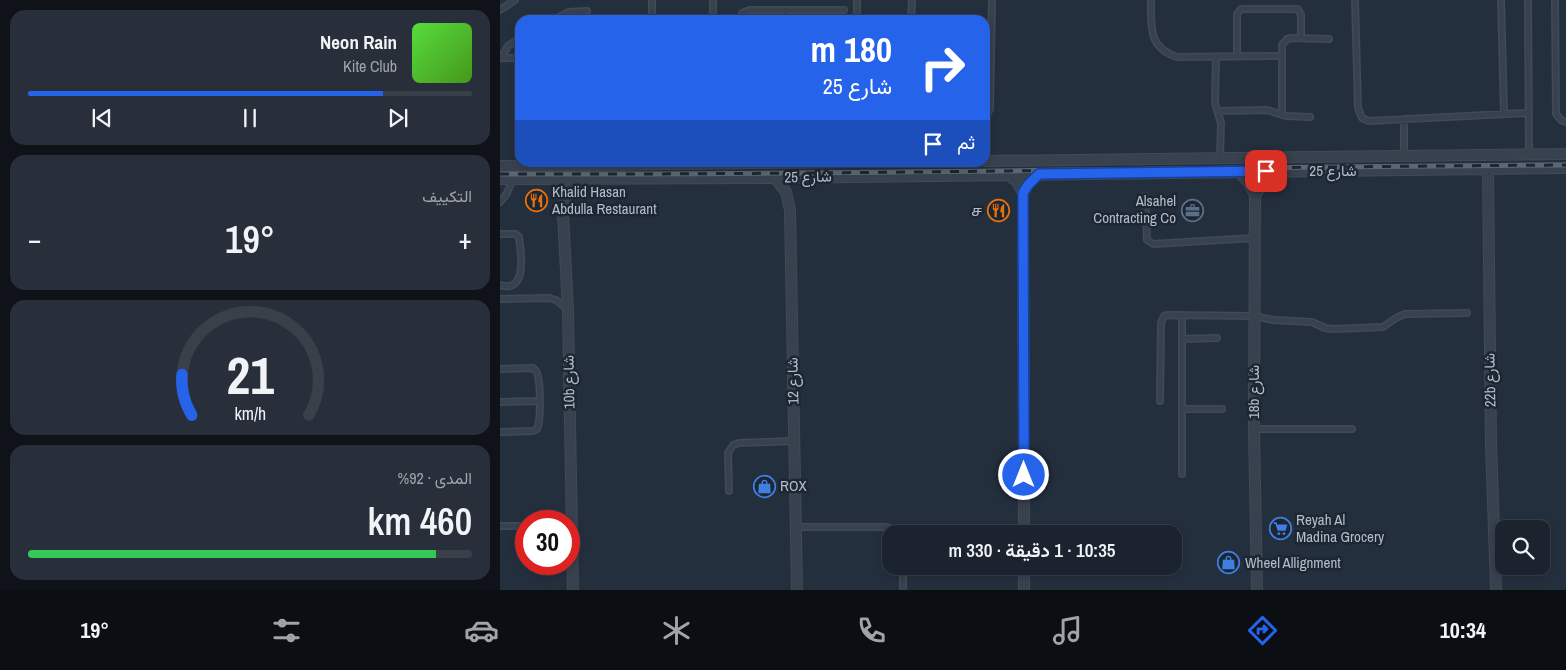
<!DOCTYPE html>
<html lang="ar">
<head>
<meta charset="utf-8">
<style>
	body { margin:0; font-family:"Archivo Narrow",Vazirmatn,"Noto Sans Tamil",sans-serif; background:#282f3a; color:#f1f3f6; direction:rtl; height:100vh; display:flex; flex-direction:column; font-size:19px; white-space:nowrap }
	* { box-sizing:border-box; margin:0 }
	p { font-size:16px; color:#a0a4aa }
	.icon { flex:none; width:28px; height:28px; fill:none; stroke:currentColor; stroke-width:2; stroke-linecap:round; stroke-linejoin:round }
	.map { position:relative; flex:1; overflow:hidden; direction:ltr }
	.sheet { display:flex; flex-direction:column; gap:10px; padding:10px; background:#0f1319; width:500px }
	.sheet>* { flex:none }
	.banner { position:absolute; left:15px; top:15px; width:475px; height:152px; border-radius:15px; box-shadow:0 2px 8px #0003,0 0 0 1px #39404a; direction:rtl; background:#2563eb; color:#fff; overflow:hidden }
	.buttons { position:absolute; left:995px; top:520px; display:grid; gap:10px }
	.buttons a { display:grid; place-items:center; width:55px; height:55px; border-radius:10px; background:#1b232e; box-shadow:0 2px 8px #0003,0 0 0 1px #39404a; font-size:25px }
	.speed { position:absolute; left:15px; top:510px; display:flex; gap:10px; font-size:25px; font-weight:700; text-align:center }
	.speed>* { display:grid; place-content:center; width:65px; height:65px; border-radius:50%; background:#1b232e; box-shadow:0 2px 8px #0003,0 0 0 1px #39404a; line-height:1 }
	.speed .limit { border:8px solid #d22; background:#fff; color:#111 }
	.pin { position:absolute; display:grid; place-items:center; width:42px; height:42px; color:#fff; margin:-21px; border-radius:10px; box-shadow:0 2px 8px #0006 }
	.me { position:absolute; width:55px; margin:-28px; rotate:0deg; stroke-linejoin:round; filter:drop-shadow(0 0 4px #0008) }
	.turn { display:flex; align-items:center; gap:18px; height:105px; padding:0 15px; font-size:22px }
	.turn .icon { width:65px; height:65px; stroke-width:2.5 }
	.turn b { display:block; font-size:35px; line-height:42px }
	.then { display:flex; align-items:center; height:48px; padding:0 15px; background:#0003; gap:10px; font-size:19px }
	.big { font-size:38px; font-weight:600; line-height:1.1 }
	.sheet .card { flex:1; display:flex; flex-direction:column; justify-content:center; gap:8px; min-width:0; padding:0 18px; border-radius:15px; background:#282f3a }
	.sheet .dial { align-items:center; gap:0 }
	.dial svg { height:130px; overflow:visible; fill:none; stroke:#39404a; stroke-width:7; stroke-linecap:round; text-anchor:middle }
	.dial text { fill:#f1f3f6; stroke:none }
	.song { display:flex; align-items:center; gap:15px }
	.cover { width:60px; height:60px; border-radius:8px; background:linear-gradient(135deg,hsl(110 70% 55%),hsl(100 70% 35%)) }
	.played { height:5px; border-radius:2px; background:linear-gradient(90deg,#2563eb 80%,#39404a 80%) }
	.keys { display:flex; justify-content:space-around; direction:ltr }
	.heat { display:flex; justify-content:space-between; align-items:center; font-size:28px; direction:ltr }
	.charge { height:8px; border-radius:4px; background:linear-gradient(90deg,#34c759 92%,#39404a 0) }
	.trip { position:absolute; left:382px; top:525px; width:300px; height:50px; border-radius:15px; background:#1b232e; box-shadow:0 2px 8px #0003,0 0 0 1px #39404a; font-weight:600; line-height:50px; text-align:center; direction:rtl }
	.dock { display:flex; height:80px; justify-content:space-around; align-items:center; background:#0b0e12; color:#a0a4aa }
	.dock .icon { width:35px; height:35px }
	.dock .selected { color:#2563eb }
	.dock b { font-size:22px; color:#f1f3f6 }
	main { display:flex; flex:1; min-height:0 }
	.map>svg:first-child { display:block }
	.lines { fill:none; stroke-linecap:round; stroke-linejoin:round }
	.service-casing { stroke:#414a57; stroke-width:8 }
	.minor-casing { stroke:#414a57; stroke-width:12 }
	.service { stroke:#38414e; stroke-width:5 }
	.minor { stroke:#38414e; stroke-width:10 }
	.rail-casing { stroke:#5a6575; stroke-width:5 }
	.rail { stroke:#1d2633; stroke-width:3; stroke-dasharray:9; stroke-linecap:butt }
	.route-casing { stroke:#184099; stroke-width:12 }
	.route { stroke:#2563eb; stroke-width:9 }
	.labels { text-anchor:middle; stroke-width:5; stroke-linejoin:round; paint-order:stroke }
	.street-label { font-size:15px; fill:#b4bcc9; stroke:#1d2633 }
	.poi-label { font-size:15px; fill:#b4bcc9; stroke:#1d2633; text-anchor:start }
</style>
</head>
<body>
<main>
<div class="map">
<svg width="1066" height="590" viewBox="0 0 1066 590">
	<rect width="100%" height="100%" fill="#242f3e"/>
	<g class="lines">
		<defs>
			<path id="service" d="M213 0V20
				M357 0V20
				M651 0C651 26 648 48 677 57L781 56
				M855 0 858 108 862 118 869 121 1028 113
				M1001 0 1004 114
				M1028 0 1029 155
				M1055 0 1056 114 1061 120 1066 122
				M0 10 15 0
				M286 10V20
				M53 20 69 12 87 11
				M152 20V0
				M241 20 242 13 250 10H344
				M411 20 412 0
				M716 57 715 103 721 123 720 158
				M737 57V14L741 9H798L801 15V38
				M0 58H20
				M1 58 8 46 20 38
				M718 111 767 110 786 116 810 117
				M782 115V45L787 39 792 38 829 39
				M485 119 490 109 492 0
				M904 119V156
				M645 196 647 240 653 244 754 238
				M0 202 6 195 13 179
				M0 234H16L19 237C21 252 28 294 0 285
				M0 299 49 298 56 300 67 309
				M682 339 717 338
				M0 369 33 368 36 371C41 378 41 421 37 429L33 431 0 432
				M660 401 661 323 664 316 668 315 754 316 773 320 812 322 825 328 832 329 883 327 896 318 905 314 967 313
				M0 402 39 401
				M682 409H722
				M754 429H852
				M682 474V315
				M229 491 228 453 233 445 239 443 294 441
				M0 526H26
				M296 527H387L394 530 398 534
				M403 566V590"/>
			<path id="minor" d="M485 161 1066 154
				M0 166 350 162
				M988 170 991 443 996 590
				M739 172 748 182 755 195 754 429 757 590
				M509 175 518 183 523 193 524 534
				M275 178 286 192 290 210 297 590
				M0 179 275 178 1066 168
				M755 195 766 181 779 171
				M524 566V590
				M73 590 68 310 63 213 67 194 77 178"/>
		</defs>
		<use href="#service" class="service-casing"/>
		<use href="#minor" class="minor-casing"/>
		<use href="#service" class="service"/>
		<use href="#minor" class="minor"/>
		<defs>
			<path id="rail" d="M0 174C355 175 711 167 1066 165"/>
		</defs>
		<use href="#rail" class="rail-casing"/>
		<use href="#rail" class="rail"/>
	</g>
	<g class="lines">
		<defs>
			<path id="route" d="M524 475 523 193 528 185 539 174 766 171"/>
		</defs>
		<use href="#route" class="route-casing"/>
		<use href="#route" class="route"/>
	</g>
	<defs>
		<symbol id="restaurant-ring" viewBox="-11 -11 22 22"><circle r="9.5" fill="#1d2633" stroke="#e8710a" stroke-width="1.5"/><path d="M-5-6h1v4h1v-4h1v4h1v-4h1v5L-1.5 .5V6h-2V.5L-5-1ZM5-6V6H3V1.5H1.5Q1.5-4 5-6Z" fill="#e8710a"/></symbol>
		<symbol id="office-ring" viewBox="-11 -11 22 22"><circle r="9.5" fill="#1d2633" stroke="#5c6f8a" stroke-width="1.5"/><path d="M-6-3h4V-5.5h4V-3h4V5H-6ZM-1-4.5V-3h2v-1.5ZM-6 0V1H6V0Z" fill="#5c6f8a"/></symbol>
		<symbol id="shop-ring" viewBox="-11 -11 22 22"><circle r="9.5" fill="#1d2633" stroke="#3f7fe0" stroke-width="1.5"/><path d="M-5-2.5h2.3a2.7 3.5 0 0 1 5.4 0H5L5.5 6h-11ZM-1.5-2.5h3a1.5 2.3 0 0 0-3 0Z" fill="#3f7fe0"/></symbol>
		<symbol id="supermarket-ring" viewBox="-11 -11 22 22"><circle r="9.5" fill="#1d2633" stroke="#3f7fe0" stroke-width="1.5"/><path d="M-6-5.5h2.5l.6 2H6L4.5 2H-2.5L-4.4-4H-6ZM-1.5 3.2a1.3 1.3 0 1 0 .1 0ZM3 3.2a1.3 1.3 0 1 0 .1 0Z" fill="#3f7fe0"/></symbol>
	</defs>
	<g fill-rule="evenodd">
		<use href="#restaurant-ring" x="24" y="188" width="25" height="25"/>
		<use href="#office-ring" x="680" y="198" width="25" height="25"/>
		<use href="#restaurant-ring" x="486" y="198" width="25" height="25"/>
		<use href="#shop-ring" x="252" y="474" width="25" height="25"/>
		<use href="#supermarket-ring" x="768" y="516" width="25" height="25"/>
		<use href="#shop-ring" x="716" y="550" width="25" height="25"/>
	</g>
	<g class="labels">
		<g class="street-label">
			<text x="833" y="176">شارع 25</text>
			<text transform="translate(308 177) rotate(-1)" y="5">شارع 25</text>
			<text transform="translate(990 380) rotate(-91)" y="5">22b شارع</text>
			<text transform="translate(293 381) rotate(-91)" y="5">شارع 12</text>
			<text transform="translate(69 382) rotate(-91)" y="5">10b شارع</text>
			<text transform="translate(754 392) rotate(-90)" y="5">18b شارع</text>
		</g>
		<g class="poi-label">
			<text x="52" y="197">Khalid Hasan<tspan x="52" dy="17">Abdulla Restaurant</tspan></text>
			<text x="676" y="206" text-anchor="end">Alsahel<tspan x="676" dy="17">Contracting Co</tspan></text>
			<text x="482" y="216" text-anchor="end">ச</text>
			<text x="280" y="491">ROX</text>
			<text x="796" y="525">Reyah Al<tspan x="796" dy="17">Madina Grocery</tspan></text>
			<text x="745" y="568">Wheel Allignment</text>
		</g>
	</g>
</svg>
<div class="buttons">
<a><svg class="icon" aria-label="search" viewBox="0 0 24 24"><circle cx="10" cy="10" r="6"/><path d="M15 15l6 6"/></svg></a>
</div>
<div class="speed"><div class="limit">30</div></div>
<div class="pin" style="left:766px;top:171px;background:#d93025"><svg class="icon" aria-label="arrive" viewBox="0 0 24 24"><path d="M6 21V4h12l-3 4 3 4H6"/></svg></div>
<svg class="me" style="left:524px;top:475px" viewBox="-20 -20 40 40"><circle r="17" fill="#2563eb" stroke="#fff" stroke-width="3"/><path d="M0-11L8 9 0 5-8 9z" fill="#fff"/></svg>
<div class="trip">10:35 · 1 دقيقة · 330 m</div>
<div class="banner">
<div class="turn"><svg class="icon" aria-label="right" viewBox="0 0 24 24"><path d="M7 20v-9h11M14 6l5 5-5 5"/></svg><div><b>180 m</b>شارع 25</div></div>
<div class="then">ثم<svg class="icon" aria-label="arrive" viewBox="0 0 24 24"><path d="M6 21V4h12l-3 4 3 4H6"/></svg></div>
</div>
</div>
<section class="sheet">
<div class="card">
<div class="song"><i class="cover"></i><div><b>Neon Rain</b><p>Kite Club</p></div></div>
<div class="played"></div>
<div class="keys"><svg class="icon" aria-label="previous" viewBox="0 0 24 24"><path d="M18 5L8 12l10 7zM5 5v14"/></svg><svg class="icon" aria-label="pause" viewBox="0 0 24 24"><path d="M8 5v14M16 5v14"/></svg><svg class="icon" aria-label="next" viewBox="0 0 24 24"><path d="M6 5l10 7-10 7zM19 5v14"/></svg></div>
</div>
<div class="card"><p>التكييف</p>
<div class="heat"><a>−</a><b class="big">19°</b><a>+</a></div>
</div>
<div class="card dial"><svg viewBox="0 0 100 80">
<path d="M14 69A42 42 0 1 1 86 69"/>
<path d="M14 69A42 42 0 0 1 8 44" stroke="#2563eb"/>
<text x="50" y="56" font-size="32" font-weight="700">21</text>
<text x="50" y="72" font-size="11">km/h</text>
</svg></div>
<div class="card"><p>المدى · 92%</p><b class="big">460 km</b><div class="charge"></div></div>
</section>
</main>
<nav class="dock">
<b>10:34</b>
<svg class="icon selected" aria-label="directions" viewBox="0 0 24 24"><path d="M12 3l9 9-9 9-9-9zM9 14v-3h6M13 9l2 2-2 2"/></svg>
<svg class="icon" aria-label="music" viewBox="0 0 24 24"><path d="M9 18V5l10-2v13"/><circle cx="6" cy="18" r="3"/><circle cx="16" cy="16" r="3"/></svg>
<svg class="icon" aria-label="phone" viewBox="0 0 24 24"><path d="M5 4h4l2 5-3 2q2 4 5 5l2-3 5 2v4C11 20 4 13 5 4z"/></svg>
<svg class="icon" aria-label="climate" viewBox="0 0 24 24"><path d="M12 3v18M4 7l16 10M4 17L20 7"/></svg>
<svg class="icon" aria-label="car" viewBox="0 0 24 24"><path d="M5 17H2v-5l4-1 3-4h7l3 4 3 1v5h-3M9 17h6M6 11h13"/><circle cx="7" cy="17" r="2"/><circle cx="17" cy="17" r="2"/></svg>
<svg class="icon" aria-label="filters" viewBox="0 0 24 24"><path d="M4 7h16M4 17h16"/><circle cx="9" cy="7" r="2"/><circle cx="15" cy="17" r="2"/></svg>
<b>19°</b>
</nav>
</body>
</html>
